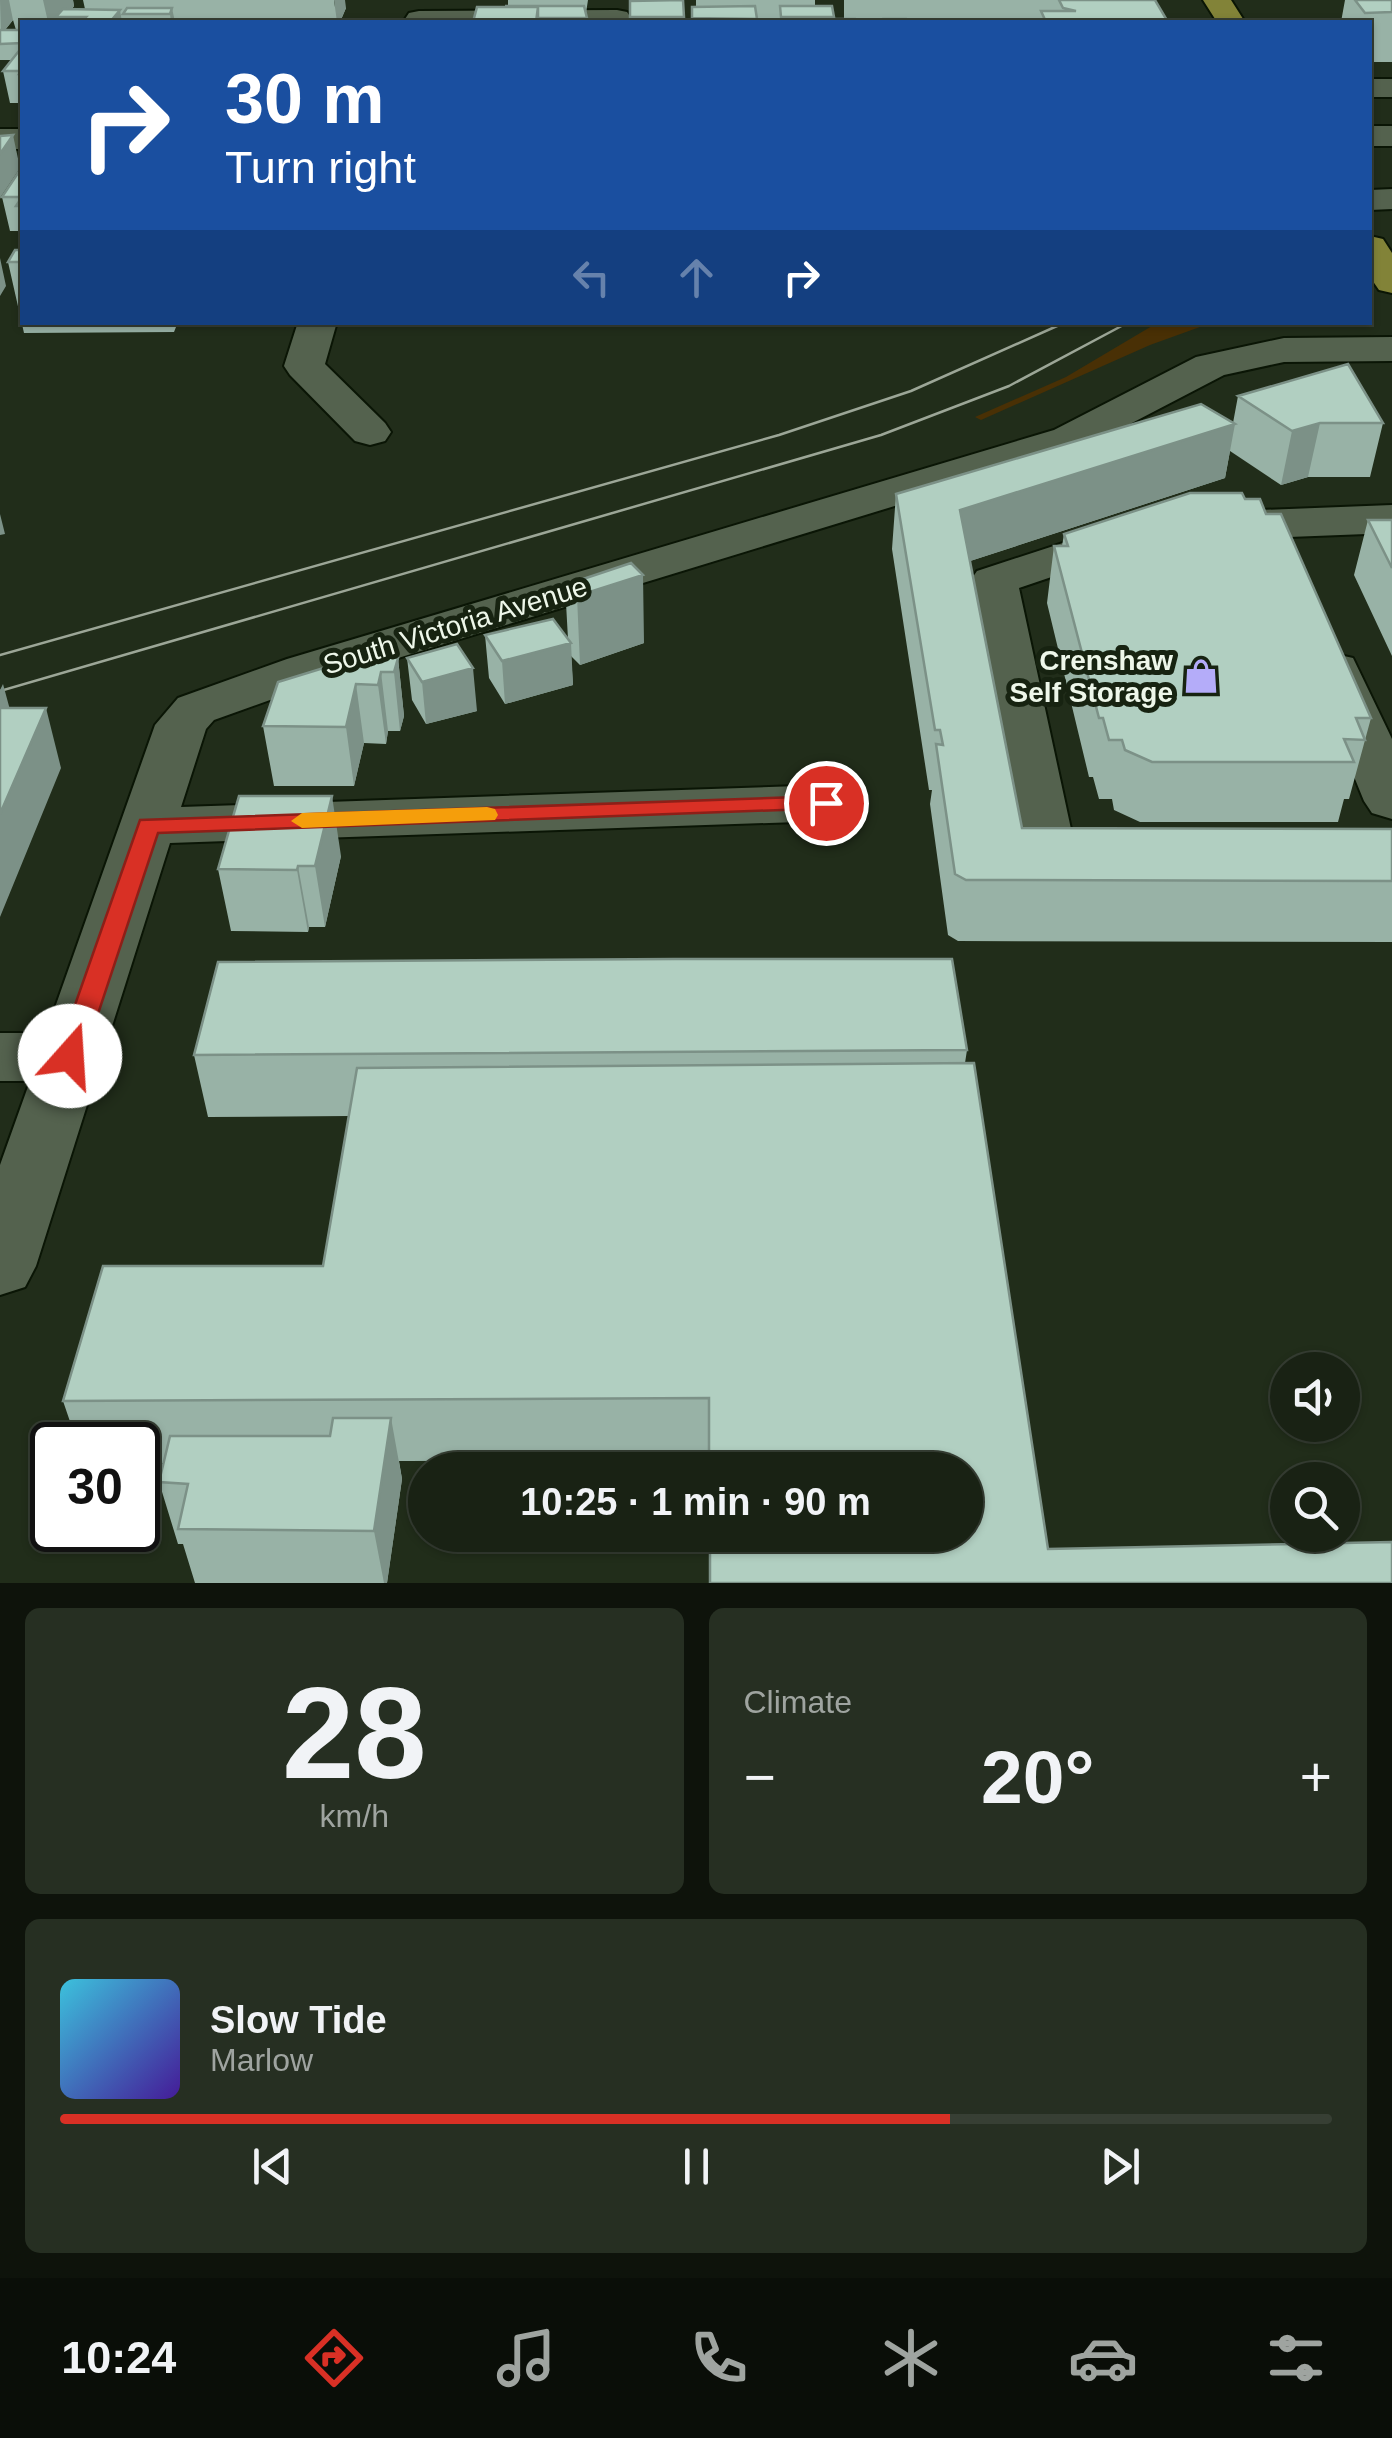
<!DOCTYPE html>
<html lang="en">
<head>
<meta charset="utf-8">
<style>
	body { margin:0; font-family:Arial,sans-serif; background:#262f22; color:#f1f3f6; height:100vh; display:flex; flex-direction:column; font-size:38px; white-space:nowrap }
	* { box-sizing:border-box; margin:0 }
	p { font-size:32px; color:#9fa4a0 }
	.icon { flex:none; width:55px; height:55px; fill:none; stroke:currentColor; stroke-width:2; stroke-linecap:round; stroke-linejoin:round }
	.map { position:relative; height:1583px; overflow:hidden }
	.sheet { display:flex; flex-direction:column; gap:25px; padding:25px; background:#0e130b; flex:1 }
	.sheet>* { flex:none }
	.hud { position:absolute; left:20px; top:20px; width:1352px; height:305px; border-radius:0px; box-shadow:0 2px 8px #0004,0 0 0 2px #373f34; background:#1a4fa0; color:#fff; overflow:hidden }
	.buttons { position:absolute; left:1270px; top:1352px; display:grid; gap:20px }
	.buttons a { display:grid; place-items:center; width:90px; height:90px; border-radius:50%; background:#192214; box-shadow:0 2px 8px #0004,0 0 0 2px #373f34; font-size:50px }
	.speed { position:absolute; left:30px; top:1422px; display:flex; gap:20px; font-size:50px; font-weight:700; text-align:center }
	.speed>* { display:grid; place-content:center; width:130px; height:130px; border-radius:50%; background:#192214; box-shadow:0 2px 8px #0004,0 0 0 2px #373f34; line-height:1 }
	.speed .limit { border:5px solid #111; border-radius:15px; background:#fff; color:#111 }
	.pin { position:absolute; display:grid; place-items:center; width:85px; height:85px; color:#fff; margin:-42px; border:5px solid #fff; border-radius:50%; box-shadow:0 2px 10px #0007 }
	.me { position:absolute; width:110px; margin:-55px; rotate:19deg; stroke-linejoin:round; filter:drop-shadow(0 0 8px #0008) }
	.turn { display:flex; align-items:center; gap:35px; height:210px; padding:0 40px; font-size:45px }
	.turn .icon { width:130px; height:130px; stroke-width:2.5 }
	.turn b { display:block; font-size:70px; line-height:85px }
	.lanes { display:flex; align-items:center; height:95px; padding:0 40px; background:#0003; justify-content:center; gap:50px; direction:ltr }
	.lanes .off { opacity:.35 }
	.big { font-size:75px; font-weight:800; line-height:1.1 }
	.sheet .widget { flex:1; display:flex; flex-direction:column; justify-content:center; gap:15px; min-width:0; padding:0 35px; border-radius:15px; background:#262f22 }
	.sheet .dial { align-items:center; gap:0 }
	.dial b { font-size:130px; line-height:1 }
	.song { display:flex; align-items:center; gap:30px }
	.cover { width:120px; height:120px; border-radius:15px; background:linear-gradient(135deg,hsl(190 70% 55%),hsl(260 70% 35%)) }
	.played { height:10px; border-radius:5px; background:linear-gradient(90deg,#d93025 70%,#373f34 70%) }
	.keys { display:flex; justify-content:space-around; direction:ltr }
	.heat { display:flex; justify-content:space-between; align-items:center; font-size:55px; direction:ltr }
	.sheet .tiles { flex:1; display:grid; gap:25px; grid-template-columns:1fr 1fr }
	.widget:last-child { grid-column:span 2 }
	.trip { position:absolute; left:408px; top:1452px; width:575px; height:100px; border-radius:50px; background:#192214; box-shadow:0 2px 8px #0004,0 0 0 2px #373f34; font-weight:800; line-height:100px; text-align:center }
	.dock { display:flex; height:160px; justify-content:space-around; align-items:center; background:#0a0e08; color:#9fa4a0 }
	.dock .icon { width:70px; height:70px }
	.dock .on { color:#d93025 }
	.dock b { font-size:45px; color:#f1f3f6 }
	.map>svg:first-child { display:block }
	.green { fill:#493005 }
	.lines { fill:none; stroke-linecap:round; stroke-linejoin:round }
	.minor-casing { stroke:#0a1505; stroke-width:4 }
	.major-casing { stroke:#0a1505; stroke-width:4 }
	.minor { fill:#54624e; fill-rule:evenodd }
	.major { fill:#828338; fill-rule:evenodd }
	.tram { stroke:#9ca697; stroke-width:2.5 }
	.wall { fill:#98b2a6; fill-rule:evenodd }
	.shaded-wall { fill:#7c9187 }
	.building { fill:#b1cfc1; stroke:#7c9187; stroke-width:2.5 }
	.route { fill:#d93025; stroke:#8d1f18; stroke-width:2.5 }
	.slow { fill:#f59e0b }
	.labels { text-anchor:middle; stroke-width:10; stroke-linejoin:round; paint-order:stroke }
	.street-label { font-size:28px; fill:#eef7ea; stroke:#172311 }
	.poi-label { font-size:28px; font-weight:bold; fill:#eef7ea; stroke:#172311; text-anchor:end }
</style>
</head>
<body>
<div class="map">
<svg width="1392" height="1583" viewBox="0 0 1392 1583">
	<rect width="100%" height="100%" fill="#212d1a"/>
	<path class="green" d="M1157 323H1211L1150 345 981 420 975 417 1066 377Z"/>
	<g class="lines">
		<defs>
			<path id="minor" d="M617 10 627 12 631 18 628 22H407L405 19 409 13 419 11Z
				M1370 79H1392V97H1370Z
				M1370 126H1392V146H1370Z
				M0 129H22V149H0Z
				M1392 189V209L1370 210V190Z
				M298 322H337L325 364 385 423 391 432 385 441 370 445 355 441 290 375 284 366Z
				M1392 337V361L1284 362 1224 375 1084 448 323 681 214 720 206 729 181 807 827 785 847 791 855 803 847 815 827 821 170 843 36 1266 25 1287 0 1295V1165L30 1081H0V1033H46L155 725 178 698 287 659 1054 430 1196 357 1284 338Z
				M1392 505V533L1210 540 1194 536 1187 526 1194 516 1210 512Z
				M1121 524 1137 528 1144 538 1137 548 1019 588 1071 829H1100L1120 835 1128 848 1120 861C1090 869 1056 869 1026 861L1018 848 970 581 977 571Z
				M1335 654 1353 658 1392 739V819L1372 813 1364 801 1310 669 1317 658Z"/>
			<path id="major" d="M1203 0H1231L1245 22H1217Z
				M1370 236 1383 239 1392 253V293L1379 290 1370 277Z"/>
		</defs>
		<use href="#minor" class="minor-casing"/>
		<use href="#major" class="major-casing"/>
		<use href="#minor" class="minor"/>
		<use href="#major" class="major"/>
		<path class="tram" d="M0 655 779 435 911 391 1066 322
			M0 691 881 435 1009 386 1129 322"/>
	</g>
	<path class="wall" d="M0 0H73L74 6 72 9H85L83 0H334L335 7 346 8 340 22H344H22V103H10L3 71 12 60H0ZM13 20 16 30H5Z
		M508 0H588L586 13 587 20 616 22H473L508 6Z
		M683 0 684 21 687 22H630V1Z
		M696 0H815V6L834 17V22H691L692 7H696Z
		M844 0H1155L1168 22H837V19H844Z
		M1345 0H1392V62H1370V22H1341Z
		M22 167V234V231H10L2 197Z
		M22 250V322H178L174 332 24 333 8 262Z
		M1238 396 1383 423 1370 477H1308L1281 485 1230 451 1225 478 970 561 1022 828 1392 829V942L958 941 948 935 930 804 932 790H929L892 549 896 494 1233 423Z
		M1245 499 1266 514 1371 718 1349 799H1344L1338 822H1140L1114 810 1112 799H1099L1093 777H1089L1047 603 1054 546H1062L1064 534Z
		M1368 520H1392V656L1354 575Z
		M565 585 644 643 580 665 571 656 573 685 505 704 489 678 485 635 568 639Z
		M398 658 404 716 400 731H388L386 744 364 743 354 786H274L263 726Z
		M407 658 477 711 426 724 412 700Z
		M341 856 325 927H309L308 932 231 931 218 869Z
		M967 1050 965 1063 1048 1549 1392 1583H709V1535H965V1470H708V1460L399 1461 402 1479 387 1583H195L183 1544H178L159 1482 164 1463H138V1445H78L63 1401 323 1266 349 1116 208 1117 194 1055Z"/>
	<path class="shaded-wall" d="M0 0H9L13 20 1 35Z
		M43 0H73L74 6 66 17H56L58 22H48Z
		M334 0H345L346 8 340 22H337Z
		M172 8 175 22H171L170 14Z
		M120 10 122 22H110Z
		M13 135 20 168 0 198V154Z
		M0 258 6 286 0 296Z
		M1320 423 1308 477 1281 485 1292 431Z
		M1235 424 1225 478 955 566 960 510Z
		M0 514 5 534 0 535Z
		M643 575 644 643 580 665 577 596Z
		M571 643 573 685 505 704 502 661Z
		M398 658 404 716 400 731 394 672Z
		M473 668 477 711 426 724 422 682Z
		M381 672 388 731 386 744 378 685Z
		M3 684 19 743 0 736V690Z
		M356 684 364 743 354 786 346 727Z
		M46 708 61 768 0 917V814Z
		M332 796 341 856 325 927 315 866Z
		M298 866 309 927 308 932 297 870Z
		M391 1418 402 1479 387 1583H384L374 1531Z"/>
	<path class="building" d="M683 0 684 17H630V1Z
		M1059 0H1155L1168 22H1046L1041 11H1076L1063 8Z
		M1355 0H1392V12L1365 13Z
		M505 6H584L587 18H538V7Z
		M755 6 757 19 692 18V7Z
		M780 6H832L834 17H781Z
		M477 7H538L536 22H473Z
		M127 8H172L170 14H123Z
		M63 9 120 10 110 22H81L86 17H56Z
		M837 19H855L856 22H838Z
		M884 19H906L907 22H885Z
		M579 20H616L615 22H578Z
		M661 21H687V22H661Z
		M0 30H22V43L0 44Z
		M22 47V74H19L21 71H3Z
		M13 135 0 154V136Z
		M22 167V206H16L22 197H2Z
		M15 250H22V262H8Z
		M1348 364 1383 423H1320L1292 431 1238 396Z
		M1201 404 1235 424 960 510 1022 828 1392 829V881L966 880 955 874 936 744 943 745 940 730H935L896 494Z
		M1190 493H1242L1245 499H1260L1266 514H1281L1371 718H1356L1365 740 1344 739 1354 762H1152L1125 750 1122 740H1109L1103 718H1099L1054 546H1068L1064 534Z
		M1368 520H1392V568Z
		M631 563 643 575 577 596 565 585Z
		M553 619 571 643 502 661 485 635Z
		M457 644 473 668 422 682 407 658Z
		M369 654 398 658 394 672H381L378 685 356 684 346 727 263 726 278 682Z
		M0 708H46L0 814Z
		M239 796H332L315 866H298L297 870 218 869Z
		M675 959H952L967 1050 194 1055 218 962Z
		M974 1063 1048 1549 1392 1542V1583H710V1535H965V1470H709V1398L63 1401 103 1266H323L357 1068Z
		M333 1418H391L374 1531 178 1529 188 1484 159 1482 170 1436H330Z"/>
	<path class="route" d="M826 796 835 798 838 803 835 808 158 833 84 1056 80 1063H61L57 1056 140 820Z"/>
	<path class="slow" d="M487 807 495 809 498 815 495 820 302 828 291 821 302 813Z"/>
	<defs>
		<symbol id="shop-bare" viewBox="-9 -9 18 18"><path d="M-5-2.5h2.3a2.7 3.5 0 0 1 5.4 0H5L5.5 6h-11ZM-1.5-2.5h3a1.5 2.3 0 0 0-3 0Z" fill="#b4acf9" stroke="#172311" stroke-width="2.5" paint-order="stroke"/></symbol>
	</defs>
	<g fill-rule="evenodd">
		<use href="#shop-bare" x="1176" y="651" width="50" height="50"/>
	</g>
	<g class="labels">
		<g class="street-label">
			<text transform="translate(455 625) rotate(-17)" y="10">South Victoria Avenue</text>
		</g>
		<g class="poi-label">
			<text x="1173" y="670">Crenshaw<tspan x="1173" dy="32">Self Storage</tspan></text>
		</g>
	</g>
</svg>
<div class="buttons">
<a><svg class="icon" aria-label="sound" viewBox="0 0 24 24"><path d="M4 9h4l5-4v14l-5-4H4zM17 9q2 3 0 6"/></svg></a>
<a><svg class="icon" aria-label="search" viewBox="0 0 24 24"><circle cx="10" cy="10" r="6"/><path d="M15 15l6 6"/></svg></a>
</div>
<div class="speed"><div class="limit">30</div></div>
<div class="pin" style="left:826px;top:803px;background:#d93025"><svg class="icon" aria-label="arrive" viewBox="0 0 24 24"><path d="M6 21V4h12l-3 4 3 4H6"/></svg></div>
<svg class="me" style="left:70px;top:1056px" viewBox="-20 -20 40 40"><circle r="19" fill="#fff"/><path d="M0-13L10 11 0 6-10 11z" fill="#d93025"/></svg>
<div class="trip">10:25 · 1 min · 90 m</div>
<div class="hud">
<div class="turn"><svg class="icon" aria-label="right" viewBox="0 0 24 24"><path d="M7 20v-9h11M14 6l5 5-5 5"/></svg><div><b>30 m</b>Turn right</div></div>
<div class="lanes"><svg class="icon off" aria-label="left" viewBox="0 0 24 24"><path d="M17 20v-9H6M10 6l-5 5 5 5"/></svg><svg class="icon off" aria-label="ahead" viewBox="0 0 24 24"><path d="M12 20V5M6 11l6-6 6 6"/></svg><svg class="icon" aria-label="right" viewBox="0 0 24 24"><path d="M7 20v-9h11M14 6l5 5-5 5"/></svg></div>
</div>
</div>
<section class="sheet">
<div class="tiles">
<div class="widget dial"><b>28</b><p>km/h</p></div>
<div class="widget"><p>Climate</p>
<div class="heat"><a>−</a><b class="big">20°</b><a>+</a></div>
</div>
<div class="widget">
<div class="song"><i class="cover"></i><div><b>Slow Tide</b><p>Marlow</p></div></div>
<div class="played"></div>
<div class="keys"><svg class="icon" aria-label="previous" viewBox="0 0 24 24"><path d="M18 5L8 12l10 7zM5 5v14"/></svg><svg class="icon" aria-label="pause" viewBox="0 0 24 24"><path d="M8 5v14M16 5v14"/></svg><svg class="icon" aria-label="next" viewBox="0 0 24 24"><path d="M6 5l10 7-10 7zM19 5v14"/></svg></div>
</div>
</div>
</section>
<nav class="dock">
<b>10:24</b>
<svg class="icon on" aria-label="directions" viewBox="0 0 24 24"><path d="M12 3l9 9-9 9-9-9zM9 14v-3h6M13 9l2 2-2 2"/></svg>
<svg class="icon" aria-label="music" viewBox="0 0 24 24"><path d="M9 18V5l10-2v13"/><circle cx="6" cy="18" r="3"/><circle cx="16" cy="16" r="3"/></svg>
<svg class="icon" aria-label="phone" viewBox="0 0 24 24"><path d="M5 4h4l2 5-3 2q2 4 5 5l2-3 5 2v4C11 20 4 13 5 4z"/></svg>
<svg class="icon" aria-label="climate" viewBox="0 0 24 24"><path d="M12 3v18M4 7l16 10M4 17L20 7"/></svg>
<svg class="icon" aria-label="car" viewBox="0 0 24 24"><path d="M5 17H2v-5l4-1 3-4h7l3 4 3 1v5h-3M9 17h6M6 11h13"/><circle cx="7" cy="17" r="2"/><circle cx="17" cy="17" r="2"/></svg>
<svg class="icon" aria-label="filters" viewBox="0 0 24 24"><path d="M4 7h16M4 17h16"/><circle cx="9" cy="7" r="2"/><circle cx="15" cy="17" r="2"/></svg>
</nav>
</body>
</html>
